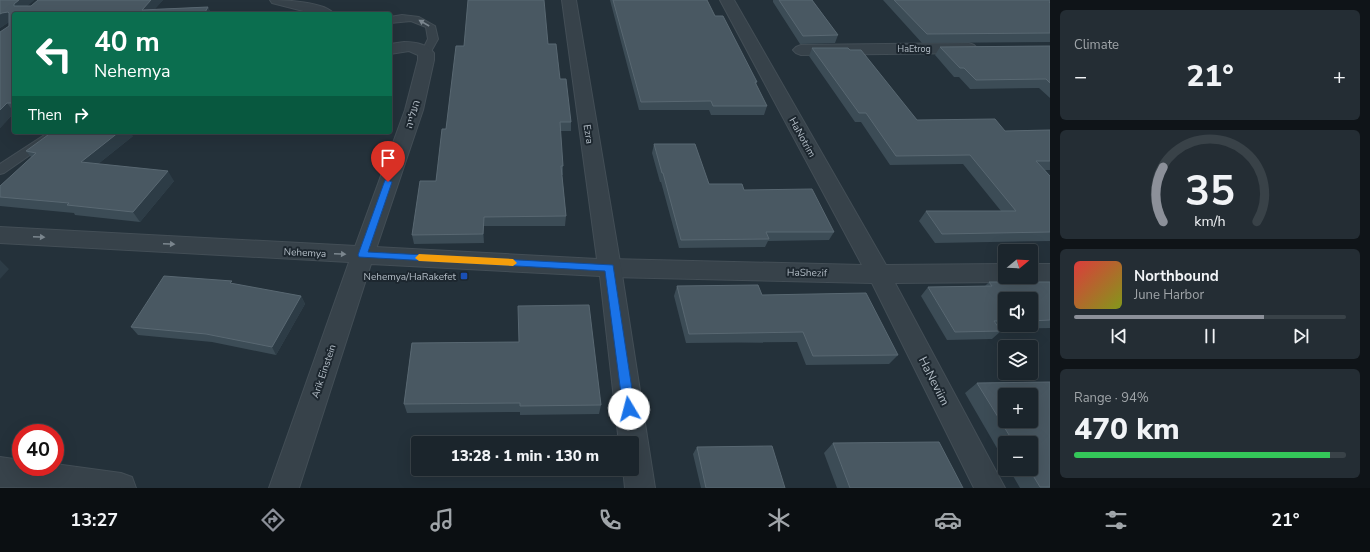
<!DOCTYPE html>
<html lang="en">
<head>
<meta charset="utf-8">
<style>
	body { margin:0; font-family:"Nunito Sans",Heebo,sans-serif; background:#242d34; color:#f1f3f6; height:100vh; display:flex; flex-direction:column; font-size:15px; white-space:nowrap }
	* { box-sizing:border-box; margin:0 }
	p { font-size:13px; color:#a0a5a9 }
	.icon { flex:none; width:22px; height:22px; fill:none; stroke:currentColor; stroke-width:2; stroke-linecap:round; stroke-linejoin:round }
	.map { position:relative; flex:1; overflow:hidden }
	.side { display:flex; flex-direction:column; gap:10px; padding:10px; background:#0f1418; width:320px }
	.side>* { flex:none }
	.guide { position:absolute; left:12px; top:12px; width:380px; height:122px; border-radius:4px; box-shadow:0 4px 16px #0002,0 0 0 1px #394248; background:#0b6e4f; color:#fff; overflow:hidden }
	.needle { width:26px; rotate:72deg }
	.fabs { position:absolute; left:998px; top:244px; display:grid; gap:8px }
	.fabs a { display:grid; place-items:center; width:40px; height:40px; border-radius:4px; background:#1b252c; box-shadow:0 4px 16px #0002,0 0 0 1px #394248; font-size:20px }
	.speed { position:absolute; left:12px; top:424px; display:flex; gap:8px; font-size:20px; font-weight:700; text-align:center }
	.speed>* { display:grid; place-content:center; width:52px; height:52px; border-radius:50%; background:#1b252c; box-shadow:0 4px 16px #0002,0 0 0 1px #394248; line-height:1 }
	.speed .limit { border:6px solid #d22; background:#fff; color:#111 }
	.pin { position:absolute; display:grid; place-items:center; width:34px; height:34px; color:#fff; margin:-41px -17px; border-radius:50% 50% 50% 0; rotate:-45deg; box-shadow:0 0 4px #0007 }
	.pin .icon { rotate:45deg }
	.me { position:absolute; width:44px; margin:-22px; rotate:352deg; stroke-linejoin:round; filter:drop-shadow(0 0 3px #0008) }
	.turn { display:flex; align-items:center; gap:14px; height:84px; padding:0 16px; font-size:18px }
	.turn .icon { width:52px; height:52px; stroke-width:2.5 }
	.turn b { display:block; font-size:28px; line-height:34px }
	.then { display:flex; align-items:center; height:38px; padding:0 16px; background:#0003; gap:8px; font-size:15px }
	.big { font-size:30px; font-weight:800; line-height:1.1 }
	.side .card { flex:1; display:flex; flex-direction:column; justify-content:center; gap:6px; min-width:0; padding:0 14px; border-radius:6px; background:#242d34 }
	.side .dial { align-items:center; gap:0 }
	.dial svg { height:104px; overflow:visible; fill:none; stroke:#394248; stroke-width:7; stroke-linecap:round; text-anchor:middle }
	.dial text { fill:#f1f3f6; stroke:none }
	.song { display:flex; align-items:center; gap:12px }
	.cover { width:48px; height:48px; border-radius:6px; background:linear-gradient(135deg,hsl(0 70% 55%),hsl(70 70% 35%)) }
	.played { height:4px; border-radius:2px; background:linear-gradient(90deg,#8c9099 70%,#394248 70%) }
	.keys { display:flex; justify-content:space-around; direction:ltr }
	.heat { display:flex; justify-content:space-between; align-items:center; font-size:22px; direction:ltr }
	.charge { height:6px; border-radius:3px; background:linear-gradient(90deg,#34c759 94%,#394248 0) }
	.trip { position:absolute; left:411px; top:436px; width:228px; height:40px; border-radius:4px; background:#1b252c; box-shadow:0 4px 16px #0002,0 0 0 1px #394248; font-weight:800; line-height:40px; text-align:center }
	.menu { display:flex; height:64px; justify-content:space-around; align-items:center; background:#0b0f12; color:#a0a5a9 }
	.menu .icon { width:28px; height:28px }
	.menu .active { color:#8c9099 }
	.menu b { font-size:18px; color:#f1f3f6 }
	main { display:flex; flex:1; min-height:0 }
	.map>svg:first-child { display:block }
	.lines { fill:none; stroke-linecap:round; stroke-linejoin:round }
	.service-casing { stroke:#434e56; stroke-width:2 }
	.minor-casing { stroke:#434e56; stroke-width:2 }
	.tertiary-casing { stroke:#434e56; stroke-width:2 }
	.service { fill:#37424a; fill-rule:evenodd }
	.minor { fill:#37424a; fill-rule:evenodd }
	.tertiary { fill:#37424a; fill-rule:evenodd }
	.wall { fill:#3c4c56; fill-rule:evenodd }
	.shaded-wall { fill:#2d3c46 }
	.building { fill:#495862; stroke:#596872; fill-rule:evenodd }
	.oneway { fill:#7b868e }
	.route { fill:#1a73e8; stroke:#114b97 }
	.slow { fill:#f59e0b }
	.transit-dot { fill:#1a4fb4; stroke:#1d272f; stroke-width:1.5 }
	.labels { text-anchor:middle; stroke-width:4; stroke-linejoin:round; paint-order:stroke }
	.far-street-label { font-size:9px; fill:#b3bdc6; stroke:#1d272f }
	.street-label { font-size:10px; fill:#b3bdc6; stroke:#1d272f }
	.poi-label { font-size:10px; fill:#b3bdc6; stroke:#1d272f; text-anchor:end }
	.near-street-label { font-size:12px; fill:#b3bdc6; stroke:#1d272f }
</style>
</head>
<body>
<main>
<div class="map">
<svg width="1050" height="488" viewBox="0 0 1050 488">
	<rect width="100%" height="100%" fill="#24313a"/>
	<g class="lines">
		<defs>
			<path id="service" d="M402 15 419 17 435 26 438 39 429 55H423L421 53 428 39 426 27 411 21 390 23V17Z
				M49 132H63L4 173 0 174V164Z"/>
			<path id="minor" d="M270 0C284 0 326 2 334 14H315L272 3Z
				M720 0H734L886 265 1005 264V277H1014L1013 279 1005 282 895 283 1005 488H974L872 283 610 277 602 274 599 268 602 262 610 259 862 265Z
				M404 42C415 42 427 44 434 53V60L423 110 374 255 371 261 363 263 355 261 352 255 405 110 418 60V55L409 51 390 54V44Z
				M969 43 974 45 977 48 974 51 969 53 801 55 796 53 793 50 796 47 801 45Z
				M1031 264H1050V282H1031L1023 279 1022 277H1031Z
				M0 457 21 460V467H55V464L121 473 132 477 136 488 0 487Z"/>
			<path id="tertiary" d="M562 0H576L621 268 655 488H625L623 469H632V443H619L600 276 371 264 299 488H269L349 262 0 243V227L597 259Z"/>
		</defs>
		<use href="#service" class="service-casing"/>
		<use href="#minor" class="minor-casing"/>
		<use href="#tertiary" class="tertiary-casing"/>
		<use href="#service" class="service"/>
		<use href="#minor" class="minor"/>
		<use href="#tertiary" class="tertiary"/>
	</g>
	<path class="wall" d="M0 0H34L27 6H31L38 0H163L154 9 208 7 211 14H14V113L0 128 9 22 0 28Z
		M610 0H707L715 16 757 82 756 84 767 106 764 115H711L709 110H639Z
		M773 0H812L838 35 835 43 800 44 773 2Z
		M883 0H1050V42L922 43Z
		M548 44 560 79 571 122V131H560L563 166V175H562L566 216 565 226H484V243L414 244 412 235 436 181 446 129Z
		M1050 46V98L1039 88 970 89 959 77H954L935 55 940 47Z
		M812 48 850 50 917 120 1005 131 1050 130V170H1045L1050 176V241L935 243 919 221 926 211H1001L963 164 890 165 861 122H855L809 56Z
		M133 136 98 164 174 181 140 222 75 215 74 213 0 206V197L31 157 26 151Z
		M654 144 709 184 744 190 834 232 829 240 768 241 765 247 679 248 661 182H660L652 153Z
		M989 282H1050V328L1000 329 1001 331 992 339 947 340 921 296 928 287 985 286ZM1005 299H1031V325H1005Z
		M233 284 301 296 305 304 276 355 212 342 138 335 131 327Z
		M677 286 762 295 898 355 889 364 806 365 797 342 686 343 674 296Z
		M412 343 601 405 599 414 520 415V412L407 413 404 404Z
		M1050 382V488H1020L1009 469H1031V443H1005V462L965 393 977 383Z
		M833 443 963 488H837L824 453Z
		M697 447 785 488H701L693 454Z"/>
	<path class="shaded-wall" d="M19 0H34L20 13 14 6V4Z
		M151 0H163L151 14 142 10Z
		M208 7 211 14H204Z
		M8 12 14 21 9 22 0 28V14L2 13Z
		M7 103 14 112V113L0 128V110Z
		M119 132H130L133 136 88 172 81 162Z
		M168 171 174 181 140 222 133 212Z
		M484 217V243L483 234Z
		M0 260 9 269 0 279Z
		M301 296 305 304 276 355 272 347Z"/>
	<path class="building" d="M0 0H19L14 4V6H31L38 0H151L142 10 208 7 204 14H14V103H7L0 110V32L9 26V13L8 12 2 13 0 14Z
		M468 0H544L548 44H556L560 79H566L571 122H560L563 166H561L566 216 484 217 483 234 412 235 420 181H436L442 129H446L456 46H464Z
		M613 0H707L715 16H723L757 82H755L767 106H713L711 101 641 102Z
		M779 0H812L838 35 803 36Z
		M894 0H1050V2H1049L1050 3V33L927 34Z
		M1050 46V83L1046 79 976 80 964 68H960L940 47Z
		M812 48H848L850 50H861L917 120 995 119 1005 131 1050 130V161H1036L1050 176V232L942 234 926 211H1016L970 155 896 156 866 113H859Z
		M52 132H119L81 162 168 171 133 212 67 205 69 203 0 197V186L36 153 26 151Z
		M654 144H695L709 184H742L744 190 812 189 834 232H766L769 239 681 240 663 173H662Z
		M164 276 232 281 230 283 301 296 272 347 206 334 131 327Z
		M989 282H1050V320L1031 321V299H1005V321H994L1001 331 955 332 928 287 992 286Z
		M758 285 762 295 866 293 898 355 813 356 803 332 689 334 677 286Z
		M589 305 601 405 520 406V403L404 404 412 343 519 342 518 306Z
		M1050 382V487H1040L1029 469H1031V443H1014L977 383ZM1005 395H1031V421H1005Z
		M939 442 963 488H850L833 443Z
		M772 446 785 488H706L697 447Z"/>
	<defs><path id="oneway-solid" d="M-6-.8H1V-3.2L6.5 0L1 3.2V.8H-6Z"/></defs>
	<g class="oneway">
		<use href="#oneway-solid" transform="translate(424 23) rotate(-150)"/>
		<use href="#oneway-solid" transform="translate(39 237) rotate(3)"/>
		<use href="#oneway-solid" transform="translate(169 244) rotate(3)"/>
		<use href="#oneway-solid" transform="translate(340 254) rotate(3)"/>
	</g>
	<path class="route" d="M385 180H388L392 182 368 252 613 265 635 409 633 413 629 415 625 413 623 409 605 271 359 257 358 255Z"/>
	<path class="slow" d="M419 254 513 259 517 263 513 266 419 261 415 258Z"/>
	<rect class="transit-dot" x="460" y="272" width="8" height="8" rx="2"/>
	<g class="labels">
		<g class="far-street-label">
			<text x="914" y="52">HaEtrog</text>
		</g>
		<g class="street-label">
			<text transform="translate(412 114) rotate(-73)" y="4">העלייה</text>
			<text transform="translate(589 134) rotate(81)" y="4">Ezra</text>
			<text transform="translate(803 137) rotate(61)" y="4">HaNotrim</text>
			<text transform="translate(305 252) rotate(3)" y="4">Nehemya</text>
			<text transform="translate(807 272) rotate(1)" y="4">HaShezif</text>
			<text transform="translate(323 371) rotate(-71)" y="4">Arik Einstein</text>
		</g>
		<g class="poi-label">
			<text x="456" y="280">Nehemya/HaRakefet</text>
		</g>
		<g class="near-street-label">
			<text transform="translate(934 381) rotate(63)" y="4">HaNeviim</text>
		</g>
	</g>
</svg>
<div class="fabs">
<a><svg class="needle" viewBox="-14 -14 28 28"><path d="M0-13l5 13h-10z" fill="#e53935"/><path d="M0 13l5-13h-10z" fill="#a0a5a9"/></svg></a>
<a><svg class="icon" aria-label="sound" viewBox="0 0 24 24"><path d="M4 9h4l5-4v14l-5-4H4zM17 9q2 3 0 6"/></svg></a>
<a><svg class="icon" aria-label="layers" viewBox="0 0 24 24"><path d="M12 4l9 5-9 5-9-5zM3 14l9 5 9-5"/></svg></a>
<a>+</a>
<a>−</a>
</div>
<div class="speed"><div class="limit">40</div></div>
<div class="pin" style="left:388px;top:182px;background:#d93025"><svg class="icon" aria-label="arrive" viewBox="0 0 24 24"><path d="M6 21V4h12l-3 4 3 4H6"/></svg></div>
<svg class="me" style="left:629px;top:409px" viewBox="-20 -20 40 40"><circle r="19" fill="#fff"/><path d="M0-13L10 11 0 6-10 11z" fill="#1a73e8"/></svg>
<div class="trip">13:28 · 1 min · 130 m</div>
<div class="guide">
<div class="turn"><svg class="icon" aria-label="left" viewBox="0 0 24 24"><path d="M17 20v-9H6M10 6l-5 5 5 5"/></svg><div><b>40 m</b>Nehemya</div></div>
<div class="then">Then<svg class="icon" aria-label="right" viewBox="0 0 24 24"><path d="M7 20v-9h11M14 6l5 5-5 5"/></svg></div>
</div>
</div>
<section class="side">
<div class="card"><p>Climate</p>
<div class="heat"><a>−</a><b class="big">21°</b><a>+</a></div>
</div>
<div class="card dial"><svg viewBox="0 0 100 80">
<path d="M14 69A42 42 0 1 1 86 69"/>
<path d="M14 69A42 42 0 0 1 14 27" stroke="#8c9099"/>
<text x="50" y="56" font-size="32" font-weight="700">35</text>
<text x="50" y="72" font-size="11">km/h</text>
</svg></div>
<div class="card">
<div class="song"><i class="cover"></i><div><b>Northbound</b><p>June Harbor</p></div></div>
<div class="played"></div>
<div class="keys"><svg class="icon" aria-label="previous" viewBox="0 0 24 24"><path d="M18 5L8 12l10 7zM5 5v14"/></svg><svg class="icon" aria-label="pause" viewBox="0 0 24 24"><path d="M8 5v14M16 5v14"/></svg><svg class="icon" aria-label="next" viewBox="0 0 24 24"><path d="M6 5l10 7-10 7zM19 5v14"/></svg></div>
</div>
<div class="card"><p>Range · 94%</p><b class="big">470 km</b><div class="charge"></div></div>
</section>
</main>
<nav class="menu">
<b>13:27</b>
<svg class="icon active" aria-label="directions" viewBox="0 0 24 24"><path d="M12 3l9 9-9 9-9-9zM9 14v-3h6M13 9l2 2-2 2"/></svg>
<svg class="icon" aria-label="music" viewBox="0 0 24 24"><path d="M9 18V5l10-2v13"/><circle cx="6" cy="18" r="3"/><circle cx="16" cy="16" r="3"/></svg>
<svg class="icon" aria-label="phone" viewBox="0 0 24 24"><path d="M5 4h4l2 5-3 2q2 4 5 5l2-3 5 2v4C11 20 4 13 5 4z"/></svg>
<svg class="icon" aria-label="climate" viewBox="0 0 24 24"><path d="M12 3v18M4 7l16 10M4 17L20 7"/></svg>
<svg class="icon" aria-label="car" viewBox="0 0 24 24"><path d="M5 17H2v-5l4-1 3-4h7l3 4 3 1v5h-3M9 17h6M6 11h13"/><circle cx="7" cy="17" r="2"/><circle cx="17" cy="17" r="2"/></svg>
<svg class="icon" aria-label="filters" viewBox="0 0 24 24"><path d="M4 7h16M4 17h16"/><circle cx="9" cy="7" r="2"/><circle cx="15" cy="17" r="2"/></svg>
<b>21°</b>
</nav>
</body>
</html>
